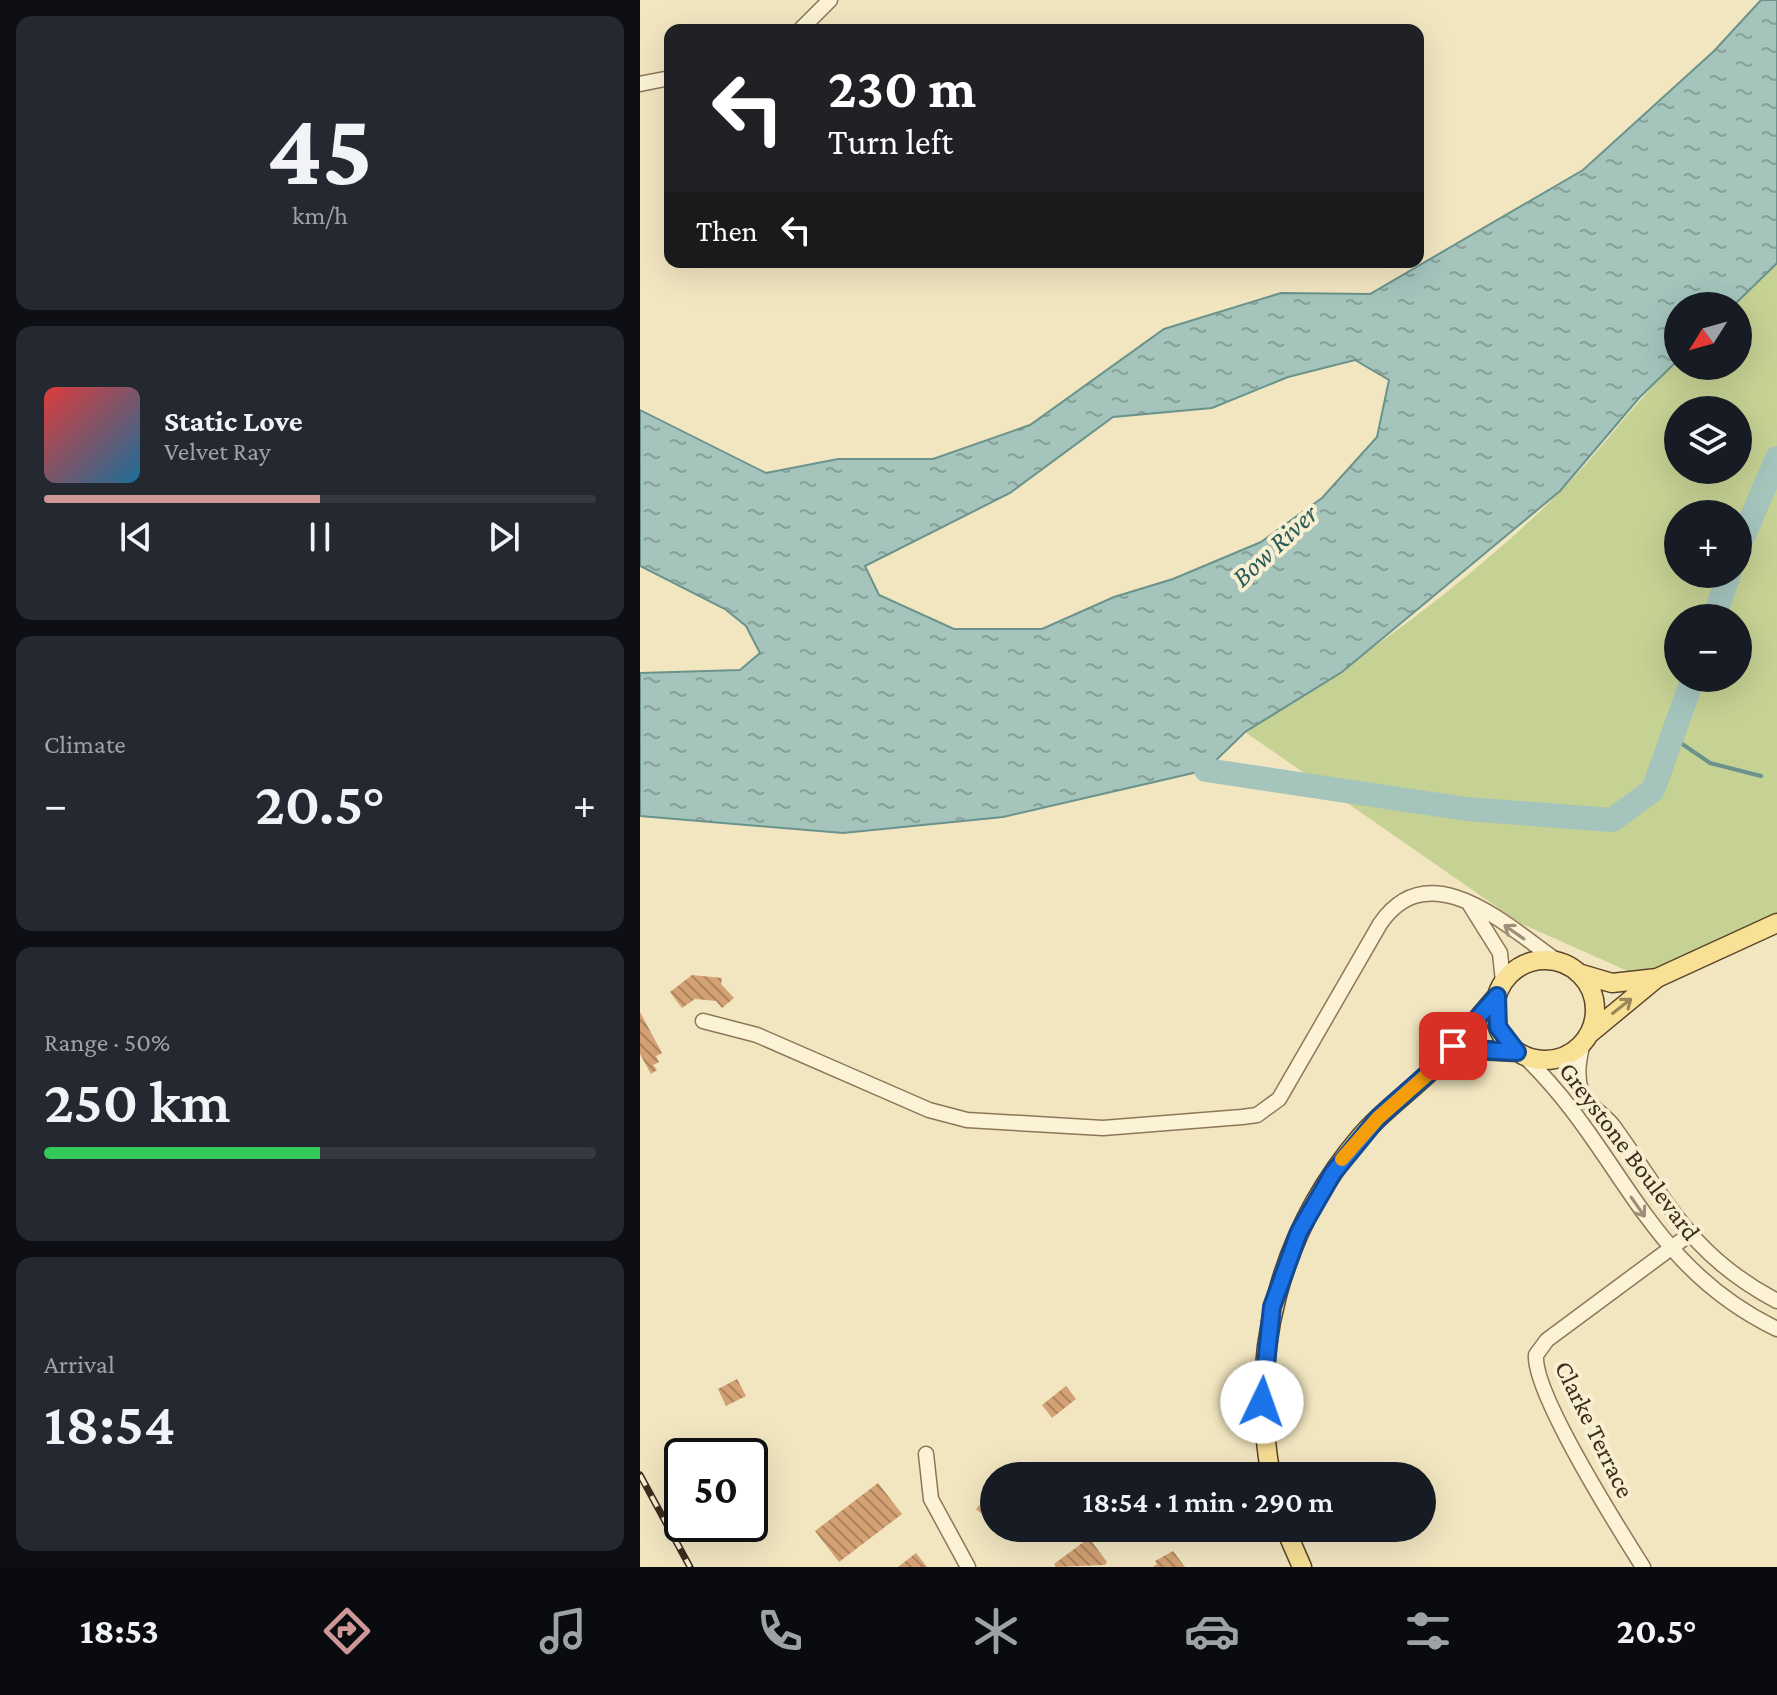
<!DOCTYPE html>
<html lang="en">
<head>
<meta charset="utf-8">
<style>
	body { margin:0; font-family:"Crimson Pro",serif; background:#242831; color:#f1f3f6; height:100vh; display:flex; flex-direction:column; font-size:30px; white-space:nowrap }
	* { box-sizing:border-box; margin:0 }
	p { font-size:26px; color:#9ea1a6 }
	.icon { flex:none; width:44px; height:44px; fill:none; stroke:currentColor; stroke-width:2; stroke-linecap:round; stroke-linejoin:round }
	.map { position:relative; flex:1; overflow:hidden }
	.drawer { display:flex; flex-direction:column; gap:16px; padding:16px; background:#0d0f14; width:640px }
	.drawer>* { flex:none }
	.banner { position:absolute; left:24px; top:24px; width:760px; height:244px; border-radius:16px; box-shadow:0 8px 32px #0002; background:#202124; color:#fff; overflow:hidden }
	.needle { width:52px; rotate:233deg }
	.controls { position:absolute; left:1024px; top:292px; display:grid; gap:16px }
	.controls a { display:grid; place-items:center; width:88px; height:88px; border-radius:50%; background:#171b24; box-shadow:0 8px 32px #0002; font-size:40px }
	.speed { position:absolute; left:24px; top:1438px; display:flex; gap:16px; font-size:40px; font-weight:700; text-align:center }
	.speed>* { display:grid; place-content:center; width:104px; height:104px; border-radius:50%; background:#171b24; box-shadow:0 8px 32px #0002; line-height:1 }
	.speed .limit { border:4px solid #111; border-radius:12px; background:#fff; color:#111 }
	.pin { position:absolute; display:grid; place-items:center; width:68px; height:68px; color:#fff; margin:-34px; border-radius:16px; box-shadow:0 4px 12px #0006 }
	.me { position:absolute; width:88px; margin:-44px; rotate:3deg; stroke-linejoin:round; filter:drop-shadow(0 0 6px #0008) }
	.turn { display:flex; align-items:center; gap:28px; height:168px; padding:0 32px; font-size:36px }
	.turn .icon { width:104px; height:104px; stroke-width:2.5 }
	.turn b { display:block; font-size:56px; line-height:68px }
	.then { display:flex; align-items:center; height:76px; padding:0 32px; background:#0003; gap:16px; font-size:30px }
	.big { font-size:60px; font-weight:600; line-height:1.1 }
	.drawer .tile { flex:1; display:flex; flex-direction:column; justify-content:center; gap:12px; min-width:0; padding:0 28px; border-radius:16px; background:#242831 }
	.drawer .dial { align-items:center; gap:0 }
	.dial b { font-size:104px; line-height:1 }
	.song { display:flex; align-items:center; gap:24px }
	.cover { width:96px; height:96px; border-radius:12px; background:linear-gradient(135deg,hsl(0 70% 55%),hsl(200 70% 35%)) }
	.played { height:8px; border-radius:4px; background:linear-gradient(90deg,#cd9896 50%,#363941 50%) }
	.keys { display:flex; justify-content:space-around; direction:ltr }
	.heat { display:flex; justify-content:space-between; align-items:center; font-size:44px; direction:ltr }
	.charge { height:12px; border-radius:6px; background:linear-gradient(90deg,#34c759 50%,#363941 0) }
	.trip { position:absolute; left:340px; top:1462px; width:456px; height:80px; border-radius:40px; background:#171b24; box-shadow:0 8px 32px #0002; font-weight:600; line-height:80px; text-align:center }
	.tabs { display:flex; height:128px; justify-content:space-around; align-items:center; background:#090b0e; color:#9ea1a6 }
	.tabs .icon { width:56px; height:56px }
	.tabs .current { color:#cd9896 }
	.tabs b { font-size:36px; color:#f1f3f6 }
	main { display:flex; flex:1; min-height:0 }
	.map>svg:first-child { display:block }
	.green { fill:#c6d194; fill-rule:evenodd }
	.water { fill:url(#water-ripples); stroke:#6a938b; stroke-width:2; fill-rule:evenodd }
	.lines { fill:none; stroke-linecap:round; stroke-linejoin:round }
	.stream { stroke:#6a938b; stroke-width:4 }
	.river { stroke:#a4c4bc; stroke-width:24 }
	.building { fill:url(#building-back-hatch) }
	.minor-casing { stroke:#8d7757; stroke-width:17 }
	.major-casing { stroke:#5a442b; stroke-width:21 }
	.minor { stroke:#fcf2d5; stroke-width:14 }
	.major { stroke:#f8e095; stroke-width:18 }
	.rail-casing { stroke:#3b2d1c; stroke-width:7 }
	.rail { stroke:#f8efd1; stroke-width:4; stroke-dasharray:12; stroke-linecap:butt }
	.oneway { stroke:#9c9078 }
	.oneway2 { stroke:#9a8658 }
	.route-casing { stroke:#114b97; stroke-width:20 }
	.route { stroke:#1a73e8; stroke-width:14 }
	.slow { stroke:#f59e0b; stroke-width:14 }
	.labels { text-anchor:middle; stroke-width:8; stroke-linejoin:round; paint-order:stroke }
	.street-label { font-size:26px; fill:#3b2d1c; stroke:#f8efd1 }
	.water-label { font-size:28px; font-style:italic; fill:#2a5c5c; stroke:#f8efd1 }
</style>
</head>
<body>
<main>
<section class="drawer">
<div class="tile dial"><b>45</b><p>km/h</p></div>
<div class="tile">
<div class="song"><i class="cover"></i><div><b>Static Love</b><p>Velvet Ray</p></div></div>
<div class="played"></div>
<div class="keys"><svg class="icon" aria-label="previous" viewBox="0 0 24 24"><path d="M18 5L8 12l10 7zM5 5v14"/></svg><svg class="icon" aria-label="pause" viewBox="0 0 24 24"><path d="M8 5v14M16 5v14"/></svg><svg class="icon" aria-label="next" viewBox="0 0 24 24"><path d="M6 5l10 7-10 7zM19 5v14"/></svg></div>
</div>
<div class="tile"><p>Climate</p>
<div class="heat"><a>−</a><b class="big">20.5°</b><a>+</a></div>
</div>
<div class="tile"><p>Range · 50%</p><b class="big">250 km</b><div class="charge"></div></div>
<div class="tile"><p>Arrival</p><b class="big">18:54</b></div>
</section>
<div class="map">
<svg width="1137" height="1567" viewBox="0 0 1137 1567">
	<defs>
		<pattern id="water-ripples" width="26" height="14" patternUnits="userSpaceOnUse" patternTransform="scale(2)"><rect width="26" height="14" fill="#a4c4bc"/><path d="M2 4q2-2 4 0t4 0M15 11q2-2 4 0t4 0" fill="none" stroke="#87a098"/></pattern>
		<pattern id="building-back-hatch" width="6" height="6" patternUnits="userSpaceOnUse" patternTransform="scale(2)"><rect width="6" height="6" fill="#d3a173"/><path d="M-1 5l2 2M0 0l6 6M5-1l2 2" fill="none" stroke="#ac845e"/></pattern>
	</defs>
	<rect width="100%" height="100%" fill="#f2e6c1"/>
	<path class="green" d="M1137 263V913L1003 978 880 923 605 732C715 664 823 587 916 496 959 453 994 403 1038 360V366H1098V306H1093ZM1038 410H1098V470H1038ZM1038 514H1098V574H1038ZM1038 618H1098V678H1038Z"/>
	<path class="water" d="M1121 0H1137V263L1093 306H1038V360L999 398 920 491 702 672 605 732 566 770 363 817 203 833 0 816V673L100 670 120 653 106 626 85 609 0 566V410L126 473 198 459H293L390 425 524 329 641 293 730 294 943 170 1074 51ZM715 360 749 380 737 437 682 498 621 542 533 579 474 597 402 629H314L239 595 225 566 370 493 473 417 572 408 648 377Z"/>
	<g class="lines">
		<path class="stream" d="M1032 737 1070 763 1121 776"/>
		<path class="river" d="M1098 549 1137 458
			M1074 618 1089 574
			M566 770 826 809 972 820 1013 790 1053 678"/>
	</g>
	<path class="building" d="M52 975 82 978 81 984 94 998 82 1008 76 1001 55 999 42 1008 30 992Z
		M0 1012 22 1053 16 1056 19 1062 13 1065 17 1070 11 1074 0 1054Z
		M97 1379 106 1396 86 1406 78 1389Z
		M426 1386 436 1399 412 1418 402 1405Z
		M378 1465 390 1476H366Z
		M238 1483 262 1514 199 1562 175 1531Z
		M354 1489V1525L336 1509Z
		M449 1538 467 1562 465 1565 416 1567 414 1564Z
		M533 1551 545 1567H513L517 1564 515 1561Z
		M276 1553 287 1567H258Z"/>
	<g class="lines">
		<defs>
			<path id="minor" d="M160 30 190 0
				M0 84 30 78
				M830 905 860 953 863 982
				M63 1021 117 1035 289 1110 327 1120 463 1128 602 1117 617 1115 639 1099 740 924C791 850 870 929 920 963
				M943 1042C939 1059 936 1074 941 1091 947 1106 965 1114 974 1127 1028 1202 1050 1255 1137 1301
				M884 1056C982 1150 1004 1265 1137 1329
				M286 1454 291 1499 328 1567
				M1003 1567C979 1529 893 1393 896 1355L907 1340 1050 1234"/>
			<path id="major" d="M855 1010a50 50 0 1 1 100 0a50 50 0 1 1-100 0Z
				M938 973 972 983 1017 978
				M948 1035 1017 978 1137 923
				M802 1065 840 1050 877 1052
				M631 1476C608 1353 640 1231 721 1136 744 1109 773 1090 797 1065 818 1043 837 1019 857 996
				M645 1528 662 1567"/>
		</defs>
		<use href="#minor" class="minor-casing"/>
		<use href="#major" class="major-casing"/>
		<use href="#minor" class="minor"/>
		<use href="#major" class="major"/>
		<defs>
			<path id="rail" d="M0 1475 50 1567"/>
		</defs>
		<use href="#rail" class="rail-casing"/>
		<use href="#rail" class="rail"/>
	</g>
	<defs><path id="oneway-shaft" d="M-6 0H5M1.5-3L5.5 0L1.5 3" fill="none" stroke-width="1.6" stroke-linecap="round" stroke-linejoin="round" transform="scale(2)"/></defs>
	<g class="oneway">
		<use href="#oneway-shaft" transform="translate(874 932) rotate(-145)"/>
		<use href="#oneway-shaft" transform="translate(998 1207) rotate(55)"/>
	</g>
	<use class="oneway2" href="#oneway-shaft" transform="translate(982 1006) rotate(-38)"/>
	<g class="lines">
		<defs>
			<path id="route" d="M622 1402 632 1307 659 1232 693 1173 738 1118 795 1067 840 1050 877 1052 858 1027 857 996 813 1046"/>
		</defs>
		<use href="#route" class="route-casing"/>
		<use href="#route" class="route"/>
		<path class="slow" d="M702 1159 738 1118 788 1074"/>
	</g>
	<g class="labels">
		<g class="street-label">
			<text transform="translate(990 1151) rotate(53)" y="9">Greystone Boulevard</text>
			<text transform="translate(955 1429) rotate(64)" y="9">Clarke Terrace</text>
		</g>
		<g class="water-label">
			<text transform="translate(634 545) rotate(-43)" y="10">Bow River</text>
		</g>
	</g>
</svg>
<div class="controls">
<a><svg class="needle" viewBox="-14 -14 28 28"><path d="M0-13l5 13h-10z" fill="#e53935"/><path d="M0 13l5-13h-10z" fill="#9ea1a6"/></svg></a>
<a><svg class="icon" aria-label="layers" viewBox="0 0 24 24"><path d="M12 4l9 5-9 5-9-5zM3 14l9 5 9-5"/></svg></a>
<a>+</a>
<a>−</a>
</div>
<div class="speed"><div class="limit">50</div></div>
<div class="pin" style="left:813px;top:1046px;background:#d93025"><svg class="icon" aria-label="arrive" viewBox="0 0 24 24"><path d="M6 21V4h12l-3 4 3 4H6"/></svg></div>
<svg class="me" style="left:622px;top:1402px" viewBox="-20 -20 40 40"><circle r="19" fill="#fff"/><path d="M0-13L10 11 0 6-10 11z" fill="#1a73e8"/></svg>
<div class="trip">18:54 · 1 min · 290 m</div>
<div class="banner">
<div class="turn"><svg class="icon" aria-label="left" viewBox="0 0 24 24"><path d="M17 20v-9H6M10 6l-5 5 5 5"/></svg><div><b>230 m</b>Turn left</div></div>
<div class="then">Then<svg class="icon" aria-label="left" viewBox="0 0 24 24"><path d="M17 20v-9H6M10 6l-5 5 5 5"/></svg></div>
</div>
</div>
</main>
<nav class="tabs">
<b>18:53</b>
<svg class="icon current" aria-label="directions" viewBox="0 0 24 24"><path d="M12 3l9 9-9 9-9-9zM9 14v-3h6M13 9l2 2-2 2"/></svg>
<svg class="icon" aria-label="music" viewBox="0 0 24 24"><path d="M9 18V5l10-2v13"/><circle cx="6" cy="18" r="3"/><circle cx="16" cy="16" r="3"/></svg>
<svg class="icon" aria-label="phone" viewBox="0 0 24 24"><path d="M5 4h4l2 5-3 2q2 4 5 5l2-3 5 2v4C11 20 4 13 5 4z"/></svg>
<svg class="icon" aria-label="climate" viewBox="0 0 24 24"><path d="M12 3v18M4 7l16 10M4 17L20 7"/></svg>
<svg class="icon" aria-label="car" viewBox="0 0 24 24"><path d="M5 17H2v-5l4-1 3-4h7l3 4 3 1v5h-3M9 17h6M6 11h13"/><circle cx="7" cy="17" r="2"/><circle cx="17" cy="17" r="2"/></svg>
<svg class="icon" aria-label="filters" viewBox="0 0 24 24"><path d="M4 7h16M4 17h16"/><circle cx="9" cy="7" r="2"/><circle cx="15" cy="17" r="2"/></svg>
<b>20.5°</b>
</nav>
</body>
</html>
